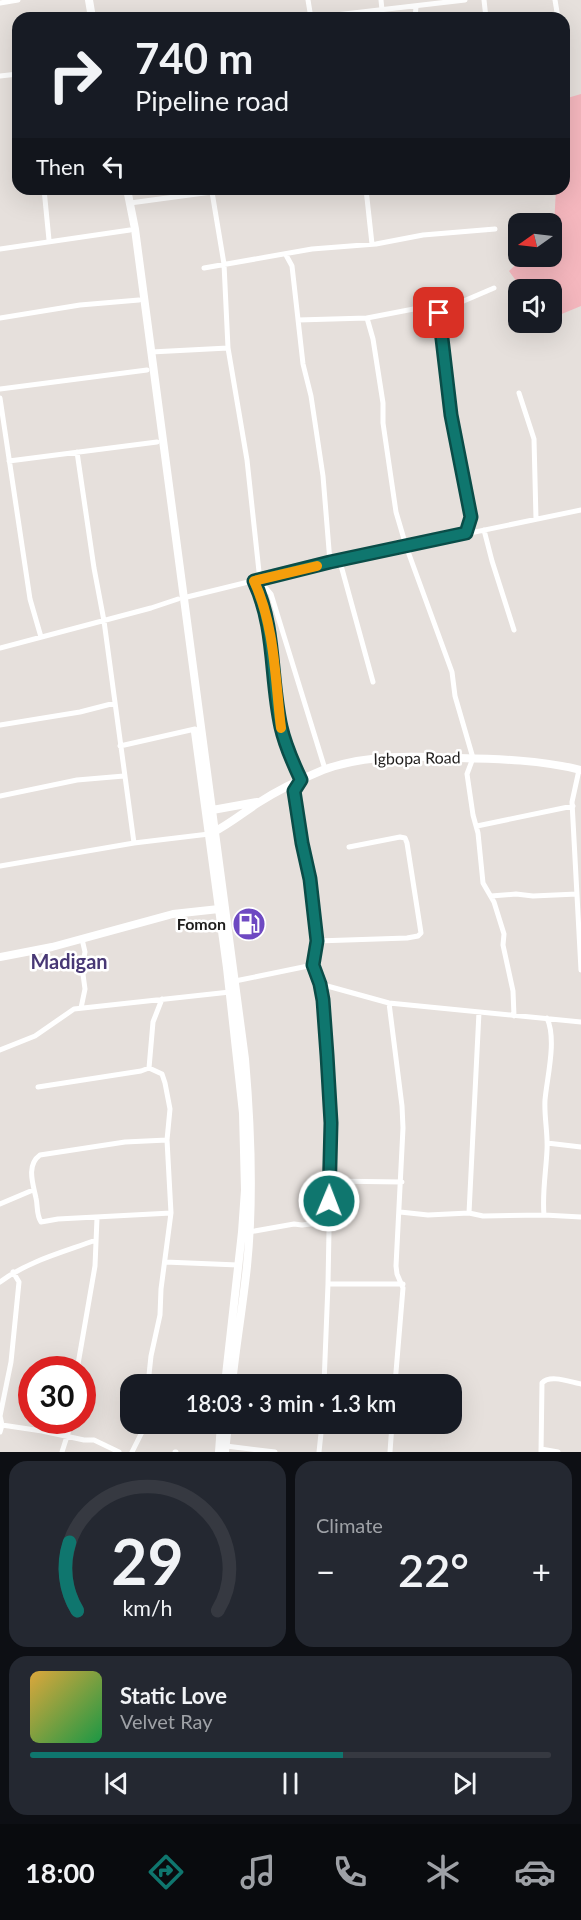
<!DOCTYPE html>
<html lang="en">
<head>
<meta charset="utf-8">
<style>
	body { margin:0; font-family:Lato,sans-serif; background:#242831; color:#f1f3f6; height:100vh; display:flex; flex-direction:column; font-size:22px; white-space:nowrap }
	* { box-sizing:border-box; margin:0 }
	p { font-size:20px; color:#9ea1a6 }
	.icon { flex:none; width:33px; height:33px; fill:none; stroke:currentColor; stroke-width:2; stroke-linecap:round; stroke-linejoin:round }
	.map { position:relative; height:1452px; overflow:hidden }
	.side { display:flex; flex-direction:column; gap:9px; padding:9px; background:#0d0f14; flex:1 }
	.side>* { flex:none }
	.hud { position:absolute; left:12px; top:12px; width:558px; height:183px; border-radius:18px; box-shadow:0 6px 24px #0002; background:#171b24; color:#f1f3f6; overflow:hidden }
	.needle { width:39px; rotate:256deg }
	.controls { position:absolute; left:508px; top:213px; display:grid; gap:12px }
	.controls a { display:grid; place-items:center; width:54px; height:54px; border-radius:12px; background:#171b24; box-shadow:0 6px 24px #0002; font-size:30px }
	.speed { position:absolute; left:18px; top:1356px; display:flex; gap:12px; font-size:30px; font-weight:700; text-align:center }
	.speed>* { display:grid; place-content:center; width:78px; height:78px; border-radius:50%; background:#171b24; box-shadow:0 6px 24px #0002; line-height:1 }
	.speed .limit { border:9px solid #d22; background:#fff; color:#111 }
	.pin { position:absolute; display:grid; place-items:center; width:51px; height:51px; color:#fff; margin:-26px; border-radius:12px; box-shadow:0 3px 9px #0006 }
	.me { position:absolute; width:66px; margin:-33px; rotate:1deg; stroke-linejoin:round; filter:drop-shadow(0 0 4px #0008) }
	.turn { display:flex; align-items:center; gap:21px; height:126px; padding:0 24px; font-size:27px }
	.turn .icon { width:78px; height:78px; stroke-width:2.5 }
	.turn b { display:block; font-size:42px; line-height:51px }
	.then { display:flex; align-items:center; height:57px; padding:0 24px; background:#0003; gap:12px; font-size:22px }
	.big { font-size:45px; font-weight:600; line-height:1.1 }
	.side .tile { flex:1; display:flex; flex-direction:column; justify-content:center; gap:9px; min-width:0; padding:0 21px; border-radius:18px; background:#242831 }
	.side .dial { align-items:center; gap:0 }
	.dial svg { height:156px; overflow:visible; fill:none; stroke:#363941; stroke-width:7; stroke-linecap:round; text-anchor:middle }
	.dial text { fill:#f1f3f6; stroke:none }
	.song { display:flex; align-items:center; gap:18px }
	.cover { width:72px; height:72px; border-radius:9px; background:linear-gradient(135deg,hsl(40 70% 55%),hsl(140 70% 35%)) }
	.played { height:6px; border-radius:3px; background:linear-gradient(90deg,#0f766e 60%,#363941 60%) }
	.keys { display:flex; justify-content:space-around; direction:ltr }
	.heat { display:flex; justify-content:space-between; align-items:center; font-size:33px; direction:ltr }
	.side .tiles { flex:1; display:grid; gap:9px; grid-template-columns:1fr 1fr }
	.tile:last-child { grid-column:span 2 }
	.trip { position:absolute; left:120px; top:1374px; width:342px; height:60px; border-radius:18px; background:#171b24; box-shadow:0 6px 24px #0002; font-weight:600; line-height:60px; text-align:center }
	.tab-bar { display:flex; height:96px; justify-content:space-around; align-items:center; background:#090b0e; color:#9ea1a6 }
	.tab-bar .icon { width:42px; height:42px }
	.tab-bar .active { color:#0f766e }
	.tab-bar b { font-size:27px; color:#f1f3f6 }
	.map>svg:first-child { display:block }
	.green { fill:#f5b7be }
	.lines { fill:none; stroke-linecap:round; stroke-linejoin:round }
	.street { stroke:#fff; stroke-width:5 }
	.secondary { stroke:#fff; stroke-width:8 }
	.route-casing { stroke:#0a4d48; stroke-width:15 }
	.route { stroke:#0f766e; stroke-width:10 }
	.slow { stroke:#f59e0b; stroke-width:10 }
	.labels { text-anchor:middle; stroke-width:5; stroke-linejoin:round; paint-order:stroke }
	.street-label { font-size:16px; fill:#1f1d1c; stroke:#fff }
	.poi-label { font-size:16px; font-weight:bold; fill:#1f1d1c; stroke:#fff; text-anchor:end }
	.quarter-label { font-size:20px; font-weight:bold; fill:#483875; stroke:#fff }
</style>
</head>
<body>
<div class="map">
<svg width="581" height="1452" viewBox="0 0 581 1452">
	<rect width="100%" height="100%" fill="#e6e0dc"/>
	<path class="green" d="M581 94V306L552 318V290L522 289 509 271 524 257 552 256V229L554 226 556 189H564V99Z"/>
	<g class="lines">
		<path class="street" d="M308 0 311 18
			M381 0 382 10
			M484 0 486 18
			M555 0 558 18
			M0 3 18 0
			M310 18 465 0
			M415 18 416 7
			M564 64 567 96
			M0 76 18 74
			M44 189 49 240
			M366 189 372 244
			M212 192 224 264 228 348 247 460 260 581 271 594 325 769
			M130 203 234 189
			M0 249 130 230
			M286 255 292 266 303 364 311 396 323 476 330 562 340 564 342 569 373 682
			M204 268 312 249 376 244 423 235 495 229
			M440 308 451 415 471 517 467 533
			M0 318 80 305 139 300
			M367 318 373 339 383 403V423L396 512 406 546 452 672 455 696 473 758 467 774 473 815 478 833 483 883 494 902 504 934 503 945 513 991 514 1016
			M298 320 367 318 424 307 440 308 452 306 494 288
			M151 352 228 348
			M0 389 147 370
			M519 393 534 439 536 519
			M0 398 30 599 41 637
			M77 452 94 568 104 621 134 843
			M9 461 157 442
			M484 530 492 561 514 630
			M254 581C276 628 270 679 281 727 285 745 293 763 301 780L294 791 302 843 310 879 317 941 313 965 320 984 323 1000 331 1123 328 1284 324 1384
			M183 598 330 562 581 510
			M0 648 151 608 178 599
			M0 725 80 712 115 703
			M120 746 195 729
			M579 770 572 802 581 970
			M0 796 77 780 124 776
			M477 826 573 806
			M0 866 134 843 209 834
			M491 896 516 894 533 896 577 894
			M317 941 407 938 418 936 421 933 407 843 405 838 400 837 349 847
			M235 981 313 965
			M320 984 389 1003 581 1022
			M389 1003 402 1106 403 1128 396 1266 397 1274 403 1288 395 1384
			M81 1008 85 989 82 967 85 952 82 939
			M0 1050 35 1036 74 1009 230 992
			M38 1087 141 1071 149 1068 153 1022 162 999
			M167 1140 125 1142 40 1155C26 1165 33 1184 36 1198 38 1206 36 1214 41 1222L58 1219 171 1213
			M547 1143 581 1147
			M329 1181 402 1182
			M0 1204 33 1190
			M400 1212 428 1215 469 1213 483 1216 544 1215 581 1217
			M469 1213 479 1012
			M544 1215C542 1193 546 1172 547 1150 548 1133 544 1117 545 1100 547 1077 557 1040 547 1018
			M249 1232 294 1224 302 1225 328 1222
			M165 1262 238 1265
			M0 1282C28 1261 64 1252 96 1240
			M328 1284H403
			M77 1370 95 1266 97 1218
			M148 1384 151 1356 160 1315 161 1289 171 1213 167 1140 170 1109 165 1083 162 1074 149 1068
			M2 1425 42 1431 84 1440H94L119 1452
			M0 1432 2 1425 0 1416 11 1362 19 1282 13 1272
			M226 1446 275 1452
			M541 1449 558 1452
			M62 1452 69 1430 68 1420
			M132 1452 146 1424
			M175 1452H176
			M319 1452 322 1424
			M390 1452 392 1424
			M541 1452 542 1383C550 1374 570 1382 581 1384"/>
		<path class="secondary" d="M89 0 92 18
			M127 189 135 229 245 1059C251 1128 254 1197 247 1266 243 1305 236 1345 232 1384
			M195 732 227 968 243 1113 245 1190 242 1232 225 1384
			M207 811 257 802
			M212 833C228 825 243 813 258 803 278 790 301 779 323 770 366 754 414 756 459 758 501 759 540 760 581 770
			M0 957 52 947 173 914 219 909
			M219 1452 221 1424
			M225 1452 228 1424"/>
	</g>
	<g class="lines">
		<defs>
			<path id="route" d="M329 1201 331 1123 327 1055 323 1000 320 984 313 965 317 941 310 879 302 843 294 791 301 780C293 763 285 745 281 727 270 678 276 628 254 581L330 562 466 533 471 517 451 415 439 313"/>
		</defs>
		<use href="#route" class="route-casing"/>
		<use href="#route" class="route"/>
		<path class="slow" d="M281 728C275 679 275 626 254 581L317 566"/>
	</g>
	<defs>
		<symbol id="fuel-disc" viewBox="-11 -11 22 22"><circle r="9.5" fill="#6e49c2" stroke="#fff"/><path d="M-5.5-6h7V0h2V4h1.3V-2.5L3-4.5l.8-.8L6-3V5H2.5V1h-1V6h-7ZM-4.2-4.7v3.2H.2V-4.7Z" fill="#fff"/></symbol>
	</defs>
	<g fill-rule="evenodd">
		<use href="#fuel-disc" x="230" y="905" width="38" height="38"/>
	</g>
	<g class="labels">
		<g class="street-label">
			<text transform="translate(417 758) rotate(-1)" y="6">Igbopa Road</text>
		</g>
		<g class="poi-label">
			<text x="226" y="930">Fomon</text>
		</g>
		<g class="quarter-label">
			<text x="69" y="969">Madigan</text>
		</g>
	</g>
</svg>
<div class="controls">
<a><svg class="needle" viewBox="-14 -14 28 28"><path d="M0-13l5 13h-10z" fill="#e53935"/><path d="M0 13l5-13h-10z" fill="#9ea1a6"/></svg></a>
<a><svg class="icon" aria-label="sound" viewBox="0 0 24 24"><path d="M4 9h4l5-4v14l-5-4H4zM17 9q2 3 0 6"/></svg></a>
</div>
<div class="speed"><div class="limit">30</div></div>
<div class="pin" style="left:439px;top:313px;background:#d93025"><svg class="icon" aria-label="arrive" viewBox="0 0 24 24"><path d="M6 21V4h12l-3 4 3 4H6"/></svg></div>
<svg class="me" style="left:329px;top:1201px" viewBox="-20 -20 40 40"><circle r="17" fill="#0f766e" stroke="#fff" stroke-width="3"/><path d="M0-11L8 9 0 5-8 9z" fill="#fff"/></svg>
<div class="trip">18:03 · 3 min · 1.3 km</div>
<div class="hud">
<div class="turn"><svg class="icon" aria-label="right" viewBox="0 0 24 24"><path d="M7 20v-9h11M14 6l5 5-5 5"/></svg><div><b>740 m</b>Pipeline road</div></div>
<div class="then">Then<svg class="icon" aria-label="left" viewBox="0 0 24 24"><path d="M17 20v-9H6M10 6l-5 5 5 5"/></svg></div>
</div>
</div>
<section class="side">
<div class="tiles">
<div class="tile dial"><svg viewBox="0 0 100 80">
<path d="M14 69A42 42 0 1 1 86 69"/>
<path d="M14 69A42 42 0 0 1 10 34" stroke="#0f766e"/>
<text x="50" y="56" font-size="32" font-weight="700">29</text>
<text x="50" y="72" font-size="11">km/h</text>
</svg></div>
<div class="tile"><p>Climate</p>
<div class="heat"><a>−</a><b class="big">22°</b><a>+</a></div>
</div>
<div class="tile">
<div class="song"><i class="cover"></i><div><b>Static Love</b><p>Velvet Ray</p></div></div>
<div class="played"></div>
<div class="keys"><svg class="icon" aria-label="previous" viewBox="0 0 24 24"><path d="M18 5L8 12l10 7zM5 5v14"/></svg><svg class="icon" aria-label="pause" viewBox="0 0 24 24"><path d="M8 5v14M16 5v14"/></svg><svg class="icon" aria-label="next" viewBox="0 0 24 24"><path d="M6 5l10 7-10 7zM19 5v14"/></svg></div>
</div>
</div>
</section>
<nav class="tab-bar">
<b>18:00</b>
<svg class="icon active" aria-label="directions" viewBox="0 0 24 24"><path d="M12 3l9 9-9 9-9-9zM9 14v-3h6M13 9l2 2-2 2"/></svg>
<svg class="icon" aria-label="music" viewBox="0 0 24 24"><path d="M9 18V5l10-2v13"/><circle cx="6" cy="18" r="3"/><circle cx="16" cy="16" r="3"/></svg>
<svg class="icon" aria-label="phone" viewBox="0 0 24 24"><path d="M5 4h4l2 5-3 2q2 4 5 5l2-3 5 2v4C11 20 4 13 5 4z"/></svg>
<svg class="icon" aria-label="climate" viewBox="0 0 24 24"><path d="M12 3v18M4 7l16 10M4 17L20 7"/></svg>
<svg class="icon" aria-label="car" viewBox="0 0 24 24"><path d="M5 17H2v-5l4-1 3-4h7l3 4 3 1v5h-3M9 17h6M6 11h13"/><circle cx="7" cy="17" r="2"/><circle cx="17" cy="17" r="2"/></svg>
</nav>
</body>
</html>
